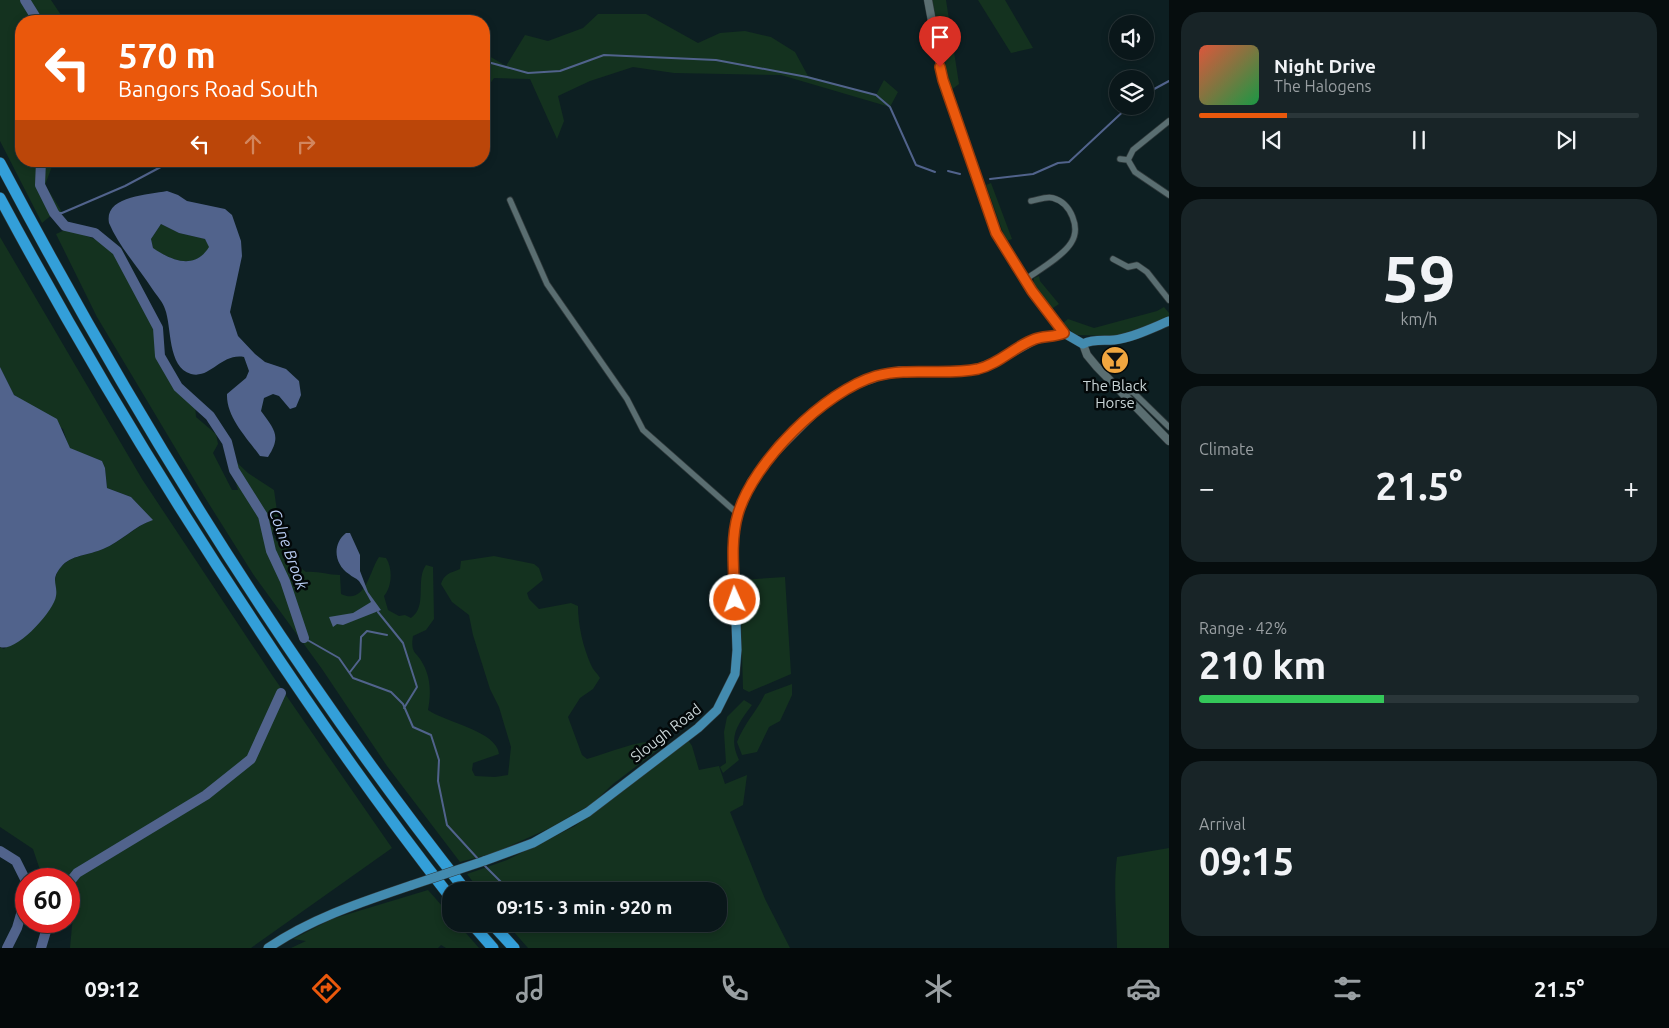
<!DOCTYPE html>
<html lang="en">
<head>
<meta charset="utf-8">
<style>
	body { margin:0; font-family:Ubuntu,sans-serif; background:#182427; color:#f1f3f6; height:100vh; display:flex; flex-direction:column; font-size:19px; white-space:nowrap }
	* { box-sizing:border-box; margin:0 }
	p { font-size:16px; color:#999fa2 }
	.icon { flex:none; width:28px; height:28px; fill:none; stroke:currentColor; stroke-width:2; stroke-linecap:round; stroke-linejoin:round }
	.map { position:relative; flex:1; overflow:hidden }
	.panel { display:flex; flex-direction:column; gap:12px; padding:12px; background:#060d0e; width:500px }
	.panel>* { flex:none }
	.hud { position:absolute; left:15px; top:15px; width:475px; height:152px; border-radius:20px; box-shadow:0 2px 8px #0003,0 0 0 1px #2a3639; background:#ea580c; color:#fff; overflow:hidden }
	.buttons { position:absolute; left:1109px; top:15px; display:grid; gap:10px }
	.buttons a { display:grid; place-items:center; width:45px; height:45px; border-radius:50%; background:#0a171a; box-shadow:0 2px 8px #0003,0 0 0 1px #2a3639; font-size:25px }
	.speed { position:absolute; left:15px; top:868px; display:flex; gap:10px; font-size:25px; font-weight:700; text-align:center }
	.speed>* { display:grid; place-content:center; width:65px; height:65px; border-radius:50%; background:#0a171a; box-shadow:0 2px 8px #0003,0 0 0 1px #2a3639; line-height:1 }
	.speed .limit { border:8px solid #d22; background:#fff; color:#111 }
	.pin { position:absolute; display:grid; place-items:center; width:42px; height:42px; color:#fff; margin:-51px -21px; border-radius:50% 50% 50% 0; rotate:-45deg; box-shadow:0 0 5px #0007 }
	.pin .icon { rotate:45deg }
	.me { position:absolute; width:55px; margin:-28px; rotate:358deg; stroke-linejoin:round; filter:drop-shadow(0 0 4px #0008) }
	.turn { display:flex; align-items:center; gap:18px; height:105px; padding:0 20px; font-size:22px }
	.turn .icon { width:65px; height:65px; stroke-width:2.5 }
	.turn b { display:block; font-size:35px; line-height:42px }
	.lanes { display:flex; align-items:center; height:48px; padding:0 20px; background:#0003; justify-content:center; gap:25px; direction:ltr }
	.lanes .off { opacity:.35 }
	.big { font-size:38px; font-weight:600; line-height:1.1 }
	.panel .tile { flex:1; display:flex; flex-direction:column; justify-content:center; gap:8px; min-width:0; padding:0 18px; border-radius:20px; background:#182427 }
	.panel .dial { align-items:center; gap:0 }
	.dial b { font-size:65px; line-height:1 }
	.song { display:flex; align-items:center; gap:15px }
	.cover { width:60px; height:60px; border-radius:8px; background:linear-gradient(135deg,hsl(10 70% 55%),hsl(140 70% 35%)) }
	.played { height:5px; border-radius:2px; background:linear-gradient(90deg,#ea580c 20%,#2a3639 20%) }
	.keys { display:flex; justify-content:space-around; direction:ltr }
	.heat { display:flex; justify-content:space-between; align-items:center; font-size:28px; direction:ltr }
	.charge { height:8px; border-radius:4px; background:linear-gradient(90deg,#34c759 42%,#2a3639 0) }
	.trip { position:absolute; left:442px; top:882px; width:285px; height:50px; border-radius:20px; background:#0a171a; box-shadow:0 2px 8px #0003,0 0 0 1px #2a3639; font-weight:600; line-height:50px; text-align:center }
	.menu { display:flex; height:80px; justify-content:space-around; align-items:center; background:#04090a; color:#999fa2 }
	.menu .icon { width:35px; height:35px }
	.menu .on { color:#ea580c }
	.menu b { font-size:22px; color:#f1f3f6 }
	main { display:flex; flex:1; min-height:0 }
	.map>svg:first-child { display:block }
	.green { fill:#14321f }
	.water { fill:#51638c; fill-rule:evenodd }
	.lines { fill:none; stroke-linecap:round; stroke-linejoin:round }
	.stream { stroke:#51638c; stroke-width:2 }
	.river { stroke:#51638c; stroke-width:10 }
	.building { fill:#223430 }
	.minor-casing { stroke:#303a3c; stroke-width:7 }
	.tertiary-casing { stroke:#303a3c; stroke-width:9 }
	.primary-casing { stroke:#303a3c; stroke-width:10 }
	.motorway-casing { stroke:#303a3c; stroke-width:12 }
	.minor { stroke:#5a6e71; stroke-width:5.5 }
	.tertiary { stroke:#5a6e71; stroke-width:8 }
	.primary { stroke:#438baf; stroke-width:9 }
	.motorway { stroke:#339fd9; stroke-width:11 }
	.primary-bridge-casing { stroke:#303a3c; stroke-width:10; stroke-linecap:butt }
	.primary-bridge { stroke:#438baf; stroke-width:9 }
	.route-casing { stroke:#983908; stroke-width:12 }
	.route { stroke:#ea580c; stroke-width:9 }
	.labels { text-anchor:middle; stroke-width:5; stroke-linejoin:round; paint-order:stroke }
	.poi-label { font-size:15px; fill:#c9d4d6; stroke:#030809 }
	.street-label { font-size:15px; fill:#c9d4d6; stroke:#030809 }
	.water-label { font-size:16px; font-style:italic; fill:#b9ccf3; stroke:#030809 }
</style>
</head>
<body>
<main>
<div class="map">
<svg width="1169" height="948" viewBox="0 0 1169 948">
	<rect width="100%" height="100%" fill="#0d1f22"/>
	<path class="green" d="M0 0H51L65 21H21V161H54L45 185 62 212 54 213 42 223 0 141Z
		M932 0H946L959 84 951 90Z
		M978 0H1005L1033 48 1011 53Z
		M598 14H646L698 43 720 33 745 31 771 37 795 52 808 76 876 95 884 80 898 92 890 107 781 75 674 73 633 67 590 81 558 96 564 121 557 139 530 79 494 78 484 92V53L506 66 525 35 548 41 583 28Z
		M991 183 1012 239 1006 241 986 185Z
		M161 224 179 233 205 239 210 247C195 271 172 260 153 249L151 239Z
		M67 229 100 241 116 255 156 329V353L173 385 195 404 196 417 216 434 218 444 213 453 232 490H238L228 458 231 457 248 473 274 490 278 518 272 534 277 542 292 551 294 557 291 566H298L306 572C318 571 328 575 340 575L341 594C366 606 370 569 379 557L386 558C393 568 392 587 384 596L388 610 399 616 405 615 411 618C428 606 415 580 426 565L433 567 434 619 426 630 413 636C410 655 417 651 423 664 431 678 431 695 428 710 445 722 497 731 499 754L473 763 472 770 475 776 495 777 508 775 511 747 499 707 490 689 473 635 469 615 452 602 441 584C444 574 450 573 460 569L461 561 494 556 534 564 539 568 543 580 527 593 529 599 539 609 571 603 578 606C578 625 583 647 591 665 593 670 597 673 600 678L593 689 580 698 568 717 582 755 587 759C611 752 635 741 659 741L663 746 613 784 592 804 550 828 494 853 460 862 387 766 322 669 253 574 204 496 97 317 56 234Z
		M0 237 142 479 272 675 392 848 251 948H70L73 915 69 910V879H43L33 849 0 827V647L4 649 56 596C55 585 53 576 61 567 71 555 90 555 103 549 121 542 134 527 152 520L131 497 107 488 105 468 102 461 69 448 63 429 14 395 0 367Z
		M1039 276 1040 281 1059 304 1050 310 1033 286 1034 278Z
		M1164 307 1169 313V318L1116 336 1075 335 1063 323 1068 319 1094 328 1157 311Z
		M785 577 791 674 749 692 743 689 740 580Z
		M792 684V695L780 721 769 727 757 752 742 755 737 742C744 724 756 712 765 694Z
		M744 700 752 705C737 725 728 737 739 760L723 773 720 767 726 763 724 732 727 717Z
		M688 740 692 746 699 770 719 766 725 784 747 775 743 805 730 812 765 899 790 948H528L507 924H719V891H480L467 874 507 860 575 826Z
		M1169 848V948H1117C1117 918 1113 887 1117 857Z
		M428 890 451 916V924H458L479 948H446L441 945 438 948H291L306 941 293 939 332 919Z"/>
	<path class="water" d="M167 191 178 195 187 201 225 209 232 215 241 241 242 256 230 312 238 336 255 354 265 362 286 369 299 381 301 395 296 407 290 409 279 396 273 394 264 398 261 411C274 429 282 436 268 457L260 456C247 438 226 417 227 394L246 378 249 371 244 357C221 353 211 379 191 374 167 367 172 327 165 309 163 302 157 296 153 290 139 268 119 247 109 223 104 196 147 195 167 191ZM161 224 179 233 205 239 209 247C195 270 172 261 153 248L151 239Z
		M0 367 14 395 57 419 70 448 102 461 105 468 107 488 131 497 153 520C134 526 121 542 103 549 90 555 70 555 61 567 50 580 58 584 56 596 54 611 16 653 0 647Z
		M346 533H350L360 555V571L368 592 381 610 343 625 337 624 333 627 329 617 353 613 371 602C367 595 363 587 359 581 356 578 352 577 349 574 334 564 332 544 346 533Z"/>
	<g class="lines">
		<path class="stream" d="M484 61 528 73 560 71 604 55 716 60 807 77 876 95 890 107 916 165 935 172
			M1145 94 1169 81
			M948 171 960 174
			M990 179 1033 174 1058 163 1069 162 1129 106
			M54 213H62L125 186 172 161
			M378 612 403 643 417 687 404 708
			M304 638 339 658 353 678 391 692 403 704 413 727 431 735 439 760 438 781 447 825 479 860
			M350 672 360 659 361 637 367 631 387 635
			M484 865 506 887V891"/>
		<path class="river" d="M25 0 38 21
			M41 161 40 185 54 213 65 226 95 233 117 251 158 328 160 356 178 387 210 416 227 442 234 470 263 516 271 551 285 581 304 638
			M0 851 16 861 26 881
			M69 883 77 873 206 795 251 759 281 693
			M7 948 17 928 26 897
			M41 948 49 921"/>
	</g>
	<path class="building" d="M1112 348 1117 351 1118 348 1124 352 1122 355 1126 357 1121 366 1117 364 1115 368 1104 362Z"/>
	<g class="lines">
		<defs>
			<path id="minor" d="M1169 121 1133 150 1128 160 1135 172 1169 195
				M1120 159 1128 160
				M510 200 547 284 627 399 643 430 738 514
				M1113 259 1128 267 1137 265 1147 272 1169 300
				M1026 279C1039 270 1063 256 1071 243 1081 228 1071 203 1053 198 1046 196 1038 200 1031 201
				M1121 392H1133L1169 427"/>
			<path id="tertiary" d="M928 0 943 80 996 233 1032 291 1064 333
				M1083 344 1087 355 1097 367 1169 441"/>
			<path id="primary" d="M484 861 533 843 588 812 698 728 717 710 735 674 737 650 733 542 738 514 752 481 774 453 821 406 854 385 876 377 899 371 958 372 979 368 993 363 1036 339 1064 333 1083 344C1093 339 1103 341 1114 340 1132 338 1152 328 1169 321
				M268 948C312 918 362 902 412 885"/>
			<path id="motorway" d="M0 163C135 418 287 665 466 891
				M0 198C78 343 162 484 254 622 316 716 381 809 451 898
				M472 924 493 948
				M492 924 514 948"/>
		</defs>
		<use href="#minor" class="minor-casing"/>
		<use href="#tertiary" class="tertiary-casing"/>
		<use href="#primary" class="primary-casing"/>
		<use href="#motorway" class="motorway-casing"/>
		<use href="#minor" class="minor"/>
		<use href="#tertiary" class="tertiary"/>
		<use href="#primary" class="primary"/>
		<use href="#motorway" class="motorway"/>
		<defs>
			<path id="primary-bridge" d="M412 885 484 861"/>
		</defs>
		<use href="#primary-bridge" class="primary-bridge-casing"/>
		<use href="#primary-bridge" class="primary-bridge"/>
	</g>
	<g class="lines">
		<defs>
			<path id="route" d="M735 600C734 572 730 541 738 514 753 462 825 391 876 376 910 367 944 376 978 369 999 364 1015 346 1035 339 1044 336 1055 337 1064 333L1032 291 996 233 943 80 940 67"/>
		</defs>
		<use href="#route" class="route-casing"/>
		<use href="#route" class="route"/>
	</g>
	<defs>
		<symbol id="bar-disc" viewBox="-11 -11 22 22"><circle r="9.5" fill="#f1a63f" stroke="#030809"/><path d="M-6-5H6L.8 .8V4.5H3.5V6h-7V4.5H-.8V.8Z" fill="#111"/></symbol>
	</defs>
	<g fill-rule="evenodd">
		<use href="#bar-disc" x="1099" y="344" width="32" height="32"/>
	</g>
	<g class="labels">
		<g class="poi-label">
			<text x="1115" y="391">The Black<tspan x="1115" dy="17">Horse</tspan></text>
		</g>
		<g class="street-label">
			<text transform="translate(666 733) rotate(-38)" y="5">Slough Road</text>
		</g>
		<g class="water-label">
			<text transform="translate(289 549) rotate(70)" y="6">Colne Brook</text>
		</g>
	</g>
</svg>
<div class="buttons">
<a><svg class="icon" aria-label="sound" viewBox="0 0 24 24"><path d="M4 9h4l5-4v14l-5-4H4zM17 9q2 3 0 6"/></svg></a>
<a><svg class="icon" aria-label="layers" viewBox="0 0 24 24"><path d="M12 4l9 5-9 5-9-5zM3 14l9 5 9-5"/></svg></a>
</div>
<div class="speed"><div class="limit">60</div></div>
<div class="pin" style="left:940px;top:67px;background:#d93025"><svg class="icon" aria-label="arrive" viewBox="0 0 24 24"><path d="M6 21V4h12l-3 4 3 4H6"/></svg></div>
<svg class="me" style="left:735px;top:600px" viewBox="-20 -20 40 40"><circle r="17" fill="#ea580c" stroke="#fff" stroke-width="3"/><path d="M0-11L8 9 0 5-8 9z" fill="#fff"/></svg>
<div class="trip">09:15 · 3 min · 920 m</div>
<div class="hud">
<div class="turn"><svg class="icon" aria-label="left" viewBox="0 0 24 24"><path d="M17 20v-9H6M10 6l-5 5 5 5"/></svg><div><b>570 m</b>Bangors Road South</div></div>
<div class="lanes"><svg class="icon" aria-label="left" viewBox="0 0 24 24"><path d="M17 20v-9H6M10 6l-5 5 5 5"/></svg><svg class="icon off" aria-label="ahead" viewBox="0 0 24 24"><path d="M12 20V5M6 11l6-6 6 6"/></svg><svg class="icon off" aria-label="right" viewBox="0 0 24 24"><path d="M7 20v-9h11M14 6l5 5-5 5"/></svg></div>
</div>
</div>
<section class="panel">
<div class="tile">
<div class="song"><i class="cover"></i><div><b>Night Drive</b><p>The Halogens</p></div></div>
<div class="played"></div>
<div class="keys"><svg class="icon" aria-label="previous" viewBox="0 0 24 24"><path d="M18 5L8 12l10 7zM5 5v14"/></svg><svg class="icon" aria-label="pause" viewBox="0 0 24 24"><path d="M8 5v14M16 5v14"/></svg><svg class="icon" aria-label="next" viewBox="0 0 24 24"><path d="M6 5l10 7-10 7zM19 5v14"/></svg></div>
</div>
<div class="tile dial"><b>59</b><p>km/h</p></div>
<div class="tile"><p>Climate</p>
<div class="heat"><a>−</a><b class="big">21.5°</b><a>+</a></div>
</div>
<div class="tile"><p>Range · 42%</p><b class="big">210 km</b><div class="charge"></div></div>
<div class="tile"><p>Arrival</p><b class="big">09:15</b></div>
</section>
</main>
<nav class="menu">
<b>09:12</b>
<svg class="icon on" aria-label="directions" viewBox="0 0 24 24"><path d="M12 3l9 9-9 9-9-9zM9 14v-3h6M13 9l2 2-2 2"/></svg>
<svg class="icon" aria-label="music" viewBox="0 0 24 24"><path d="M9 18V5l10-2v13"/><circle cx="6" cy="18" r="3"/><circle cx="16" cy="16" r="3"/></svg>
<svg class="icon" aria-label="phone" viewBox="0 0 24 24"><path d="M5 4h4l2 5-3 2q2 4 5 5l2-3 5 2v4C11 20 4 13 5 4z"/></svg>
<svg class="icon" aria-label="climate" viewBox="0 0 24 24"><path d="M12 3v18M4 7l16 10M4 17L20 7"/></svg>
<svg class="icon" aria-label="car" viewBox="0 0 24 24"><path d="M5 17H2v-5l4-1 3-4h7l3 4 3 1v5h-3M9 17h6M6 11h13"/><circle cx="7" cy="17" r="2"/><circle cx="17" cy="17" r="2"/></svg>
<svg class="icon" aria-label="filters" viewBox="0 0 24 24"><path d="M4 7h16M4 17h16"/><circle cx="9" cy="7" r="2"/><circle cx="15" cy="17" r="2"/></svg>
<b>21.5°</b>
</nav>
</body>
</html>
